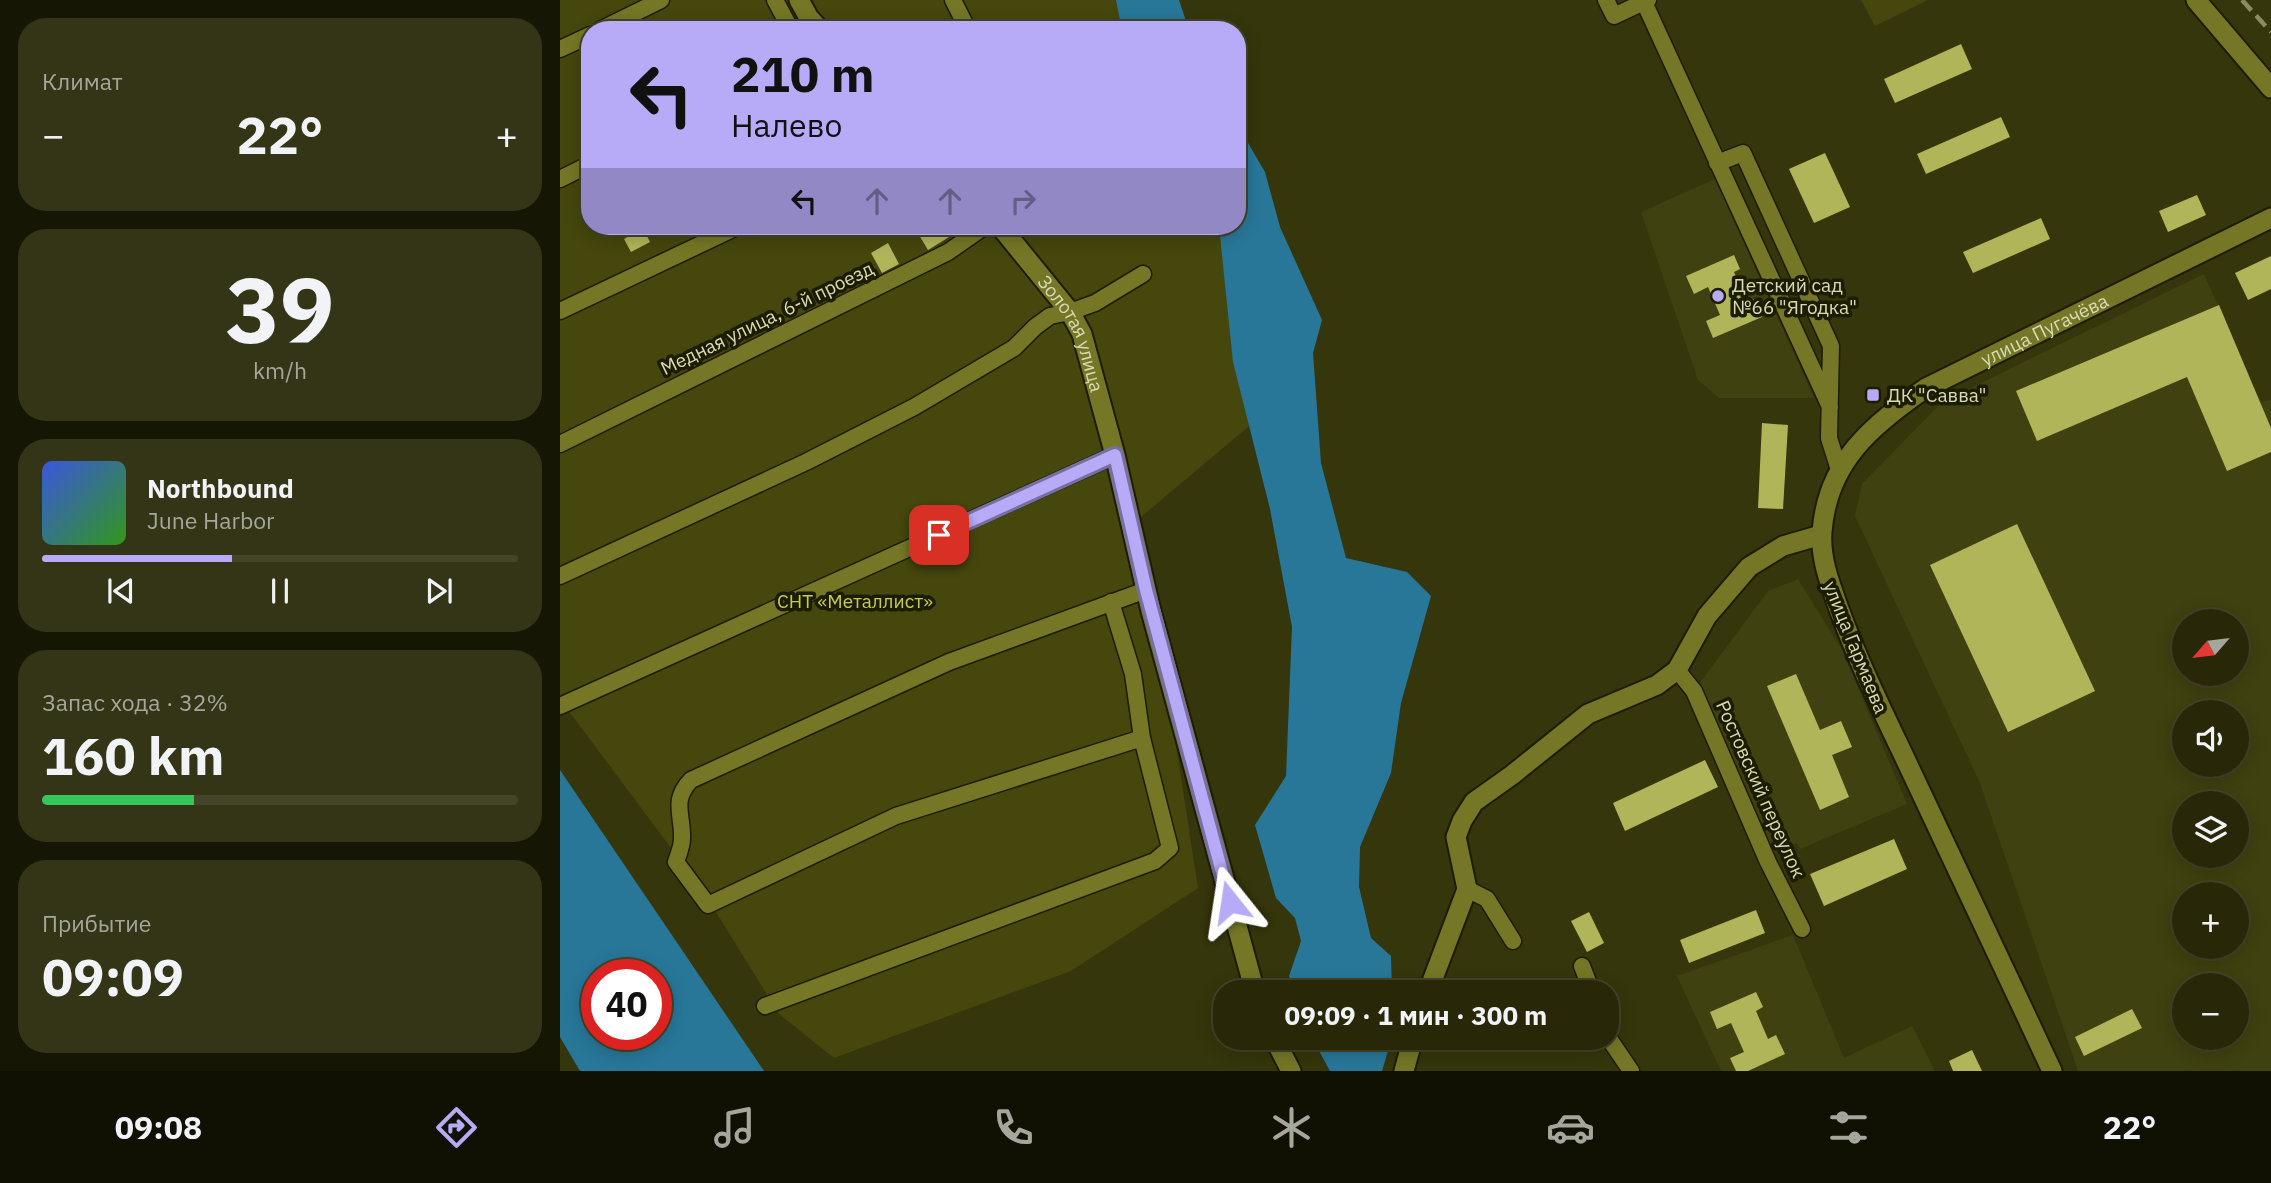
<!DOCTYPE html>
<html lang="ru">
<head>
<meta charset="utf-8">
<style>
	body { margin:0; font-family:"IBM Plex Sans",sans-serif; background:#343416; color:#f1f3f6; height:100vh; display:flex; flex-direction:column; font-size:26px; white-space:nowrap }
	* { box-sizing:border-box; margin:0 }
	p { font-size:23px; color:#a5a69c }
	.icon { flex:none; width:38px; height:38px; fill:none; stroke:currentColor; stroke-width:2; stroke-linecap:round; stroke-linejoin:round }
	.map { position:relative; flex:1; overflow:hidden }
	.side { display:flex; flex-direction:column; gap:18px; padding:18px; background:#161604; width:560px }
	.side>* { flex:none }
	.banner { position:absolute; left:21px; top:21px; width:665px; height:214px; border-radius:28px; box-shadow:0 4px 18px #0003,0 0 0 2px #444429; background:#b7abf7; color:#111; overflow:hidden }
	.needle { width:46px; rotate:242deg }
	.buttons { position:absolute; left:1612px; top:609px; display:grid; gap:14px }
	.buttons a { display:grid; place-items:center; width:77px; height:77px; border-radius:50%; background:#282808; box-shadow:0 4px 18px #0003,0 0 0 2px #444429; font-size:35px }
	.speed { position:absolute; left:21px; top:959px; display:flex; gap:14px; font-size:35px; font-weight:700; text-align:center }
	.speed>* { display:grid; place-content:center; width:91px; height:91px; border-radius:50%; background:#282808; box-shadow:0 4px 18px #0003,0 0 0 2px #444429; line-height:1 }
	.speed .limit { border:10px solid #d22; background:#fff; color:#111 }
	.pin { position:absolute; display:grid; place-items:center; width:60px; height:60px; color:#fff; margin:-30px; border-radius:14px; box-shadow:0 4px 10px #0006 }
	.me { position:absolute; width:77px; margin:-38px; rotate:345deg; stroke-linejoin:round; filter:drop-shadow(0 0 5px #0008) }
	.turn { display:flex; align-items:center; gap:24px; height:147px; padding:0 35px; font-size:32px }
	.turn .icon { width:91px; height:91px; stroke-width:2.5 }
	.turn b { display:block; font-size:49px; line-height:60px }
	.lanes { display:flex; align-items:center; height:66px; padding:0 35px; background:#0003; justify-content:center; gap:35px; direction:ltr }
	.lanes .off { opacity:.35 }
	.big { font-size:52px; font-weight:700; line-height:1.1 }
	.side .tile { flex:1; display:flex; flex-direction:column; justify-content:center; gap:10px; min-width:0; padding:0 24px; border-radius:28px; background:#343416 }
	.side .dial { align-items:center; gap:0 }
	.dial b { font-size:91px; line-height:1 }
	.song { display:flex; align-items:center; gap:21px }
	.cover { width:84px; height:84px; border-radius:10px; background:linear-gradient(135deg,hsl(230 70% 55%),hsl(110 70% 35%)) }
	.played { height:7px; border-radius:4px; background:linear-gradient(90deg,#b7abf7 40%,#444429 40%) }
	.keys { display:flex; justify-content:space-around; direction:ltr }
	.heat { display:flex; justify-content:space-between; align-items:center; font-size:38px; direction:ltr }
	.charge { height:10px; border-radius:5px; background:linear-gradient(90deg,#34c759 32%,#444429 0) }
	.trip { position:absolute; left:653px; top:980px; width:406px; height:70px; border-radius:28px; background:#282808; box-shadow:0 4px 18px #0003,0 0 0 2px #444429; font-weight:700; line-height:70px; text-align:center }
	.dock { display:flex; height:112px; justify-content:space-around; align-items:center; background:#101003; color:#a5a69c }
	.dock .icon { width:49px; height:49px }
	.dock .selected { color:#b7abf7 }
	.dock b { font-size:32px; color:#f1f3f6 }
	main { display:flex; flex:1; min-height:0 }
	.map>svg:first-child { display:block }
	.built { fill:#404110; fill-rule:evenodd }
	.green { fill:#45470d }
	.water { fill:#287799; fill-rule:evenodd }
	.building { fill:#b1b55a }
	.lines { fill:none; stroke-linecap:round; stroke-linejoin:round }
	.minor-casing { stroke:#1c1d04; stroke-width:19 }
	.tertiary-casing { stroke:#1c1d04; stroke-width:23 }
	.minor { stroke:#757726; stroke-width:16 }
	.tertiary { stroke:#757726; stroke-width:19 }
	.rail { stroke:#8a8c64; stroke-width:4.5; stroke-dasharray:14 7; stroke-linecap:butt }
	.route-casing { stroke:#776fa1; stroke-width:18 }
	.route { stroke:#b7abf7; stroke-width:12 }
	.poi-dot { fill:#b7abf7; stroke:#1c1d00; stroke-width:2.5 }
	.labels { text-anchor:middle; stroke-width:7; stroke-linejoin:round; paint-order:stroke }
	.poi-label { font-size:19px; fill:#d8dbb5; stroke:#1c1d00; text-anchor:start }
	.street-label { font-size:19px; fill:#d8dbb5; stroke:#1c1d00 }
	.park-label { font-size:19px; fill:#c7cb50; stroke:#1c1d00 }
</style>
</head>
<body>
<main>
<section class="side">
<div class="tile"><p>Климат</p>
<div class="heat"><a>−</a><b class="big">22°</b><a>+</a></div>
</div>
<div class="tile dial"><b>39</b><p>km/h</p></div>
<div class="tile">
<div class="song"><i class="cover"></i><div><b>Northbound</b><p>June Harbor</p></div></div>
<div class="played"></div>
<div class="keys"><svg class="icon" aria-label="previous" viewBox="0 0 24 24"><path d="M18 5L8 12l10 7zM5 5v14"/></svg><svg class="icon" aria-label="pause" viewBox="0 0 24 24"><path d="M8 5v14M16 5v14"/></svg><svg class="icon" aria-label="next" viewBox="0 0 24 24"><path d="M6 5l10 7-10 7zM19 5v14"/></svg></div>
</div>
<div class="tile"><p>Запас хода · 32%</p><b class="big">160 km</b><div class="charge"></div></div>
<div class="tile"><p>Прибытие</p><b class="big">09:09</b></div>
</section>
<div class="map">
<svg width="1711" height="1071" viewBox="0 0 1711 1071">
	<rect width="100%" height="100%" fill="#35360b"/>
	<path class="built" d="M1155 179 1254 398H1159L1138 380 1081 212Z
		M1644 274 1700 402 1711 400V1071H1518L1420 783 1295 516 1302 484 1382 402ZM1624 621H1676V674H1624ZM1624 712H1676V765H1624ZM1624 803H1676V856H1624ZM1624 894H1676V947H1624ZM1624 985H1676V1038H1624Z
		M1238 579 1282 650 1347 804 1240 849 1237 843 1211 854 1139 684 1208 591Z
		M1233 935 1284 1058 1352 1026 1375 1071H1161L1117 976Z"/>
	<path class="green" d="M0 0H565L572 30H30V226H660L694 422 581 517 638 888 511 971 274 1058 219 1014 143 891 8 710 0 706Z
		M1301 0H1368L1315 26Z"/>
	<path class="water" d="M556 0H619L629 30H562Z
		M677 124 705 172 720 227 762 320 753 353 761 463 786 558 847 572 871 596 841 703 831 773 800 847 799 887 811 938 831 956 832 992H734L729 976 741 941 735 918 716 898 695 825 726 776 732 627 710 509 673 362 659 226H677Z
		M0 770 204 1071H20L0 1037ZM37 975H96V1034H37Z
		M752 1038H832L822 1071H770Z"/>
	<path class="building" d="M1401 44 1412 69 1335 103 1324 79Z
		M1441 117 1450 137 1366 174 1357 154Z
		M1265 153 1290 207 1254 223 1229 169Z
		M1637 195 1646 215 1608 232 1599 211Z
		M1481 218 1490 239 1413 273 1403 252Z
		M383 226H407L368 250 359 235Z
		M83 228 90 242 71 252 64 239Z
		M328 243 339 264 322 273 311 253Z
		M1174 255 1180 269 1174 272 1187 302 1194 299 1202 317 1153 338 1146 321 1160 315 1148 287 1134 294 1126 276Z
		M1711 256V289L1688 300 1675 273Z
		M1659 305 1711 428V452L1667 471 1627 377 1477 441 1456 391Z
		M1202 423 1228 425 1223 509 1198 508Z
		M1457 524 1535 691 1448 732 1370 565Z
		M1236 674 1260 730 1281 721 1292 747 1272 755 1289 797 1260 810 1207 686Z
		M1145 760 1158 787 1065 831 1053 803Z
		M1334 839 1347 869 1264 906 1250 874Z
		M1196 910 1205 933 1129 963 1120 940Z
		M1029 912 1044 943 1027 952 1011 921Z
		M1196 992 1203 1007 1196 1011 1208 1039 1216 1035 1225 1054 1188 1071H1176L1170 1058 1184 1052 1171 1023 1157 1029 1150 1012Z
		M1572 1009 1582 1028 1524 1056 1515 1037Z
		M1412 1050 1422 1071H1393L1389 1061Z"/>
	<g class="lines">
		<defs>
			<path id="minor" d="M215 0 231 30
				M393 0 408 30
				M1046 0 1054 16 1088 0
				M1084 2 1270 407
				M40 30 101 0
				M0 49 30 35
				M1157 163 1183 153 1271 346 1269 438 1279 470
				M0 179 30 164
				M0 311 179 226
				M0 444 388 252 421 229 429 226
				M0 576 246 462 354 407 454 348 475 327 490 316 510 312 535 303 583 274
				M1117 670 1134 691 1208 862 1242 929
				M0 706 555 455
				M582 738 336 816 148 905 116 862C118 855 122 847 122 839 123 814 111 801 131 780L389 662 586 590
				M907 889 927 899 953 941
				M1022 966 1032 992
				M205 1006 595 861 610 848 582 738 573 674 551 602
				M1046 1030 1050 1040 1071 1071"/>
			<g id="tertiary">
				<path d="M239 0 249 18 260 30"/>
				<path d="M1636 0 1711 88"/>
				<path id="s1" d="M440 226 510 312 522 334 555 455 591 611 695 992"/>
				<path d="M868 992 907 889 896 837 902 821 914 802 952 775 1028 714 1097 685 1117 670 1147 616 1189 567 1223 546 1261 535"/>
				<path d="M714 1038 731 1071"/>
				<path d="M844 1071 853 1038"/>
				<path id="s2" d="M1492 1071C1445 970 1397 869 1350 769 1325 716 1299 664 1279 609 1270 584 1260 558 1262 532 1267 462 1312 425 1366 388L1711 218"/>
			</g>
		</defs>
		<use href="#minor" class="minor-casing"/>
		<use href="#tertiary" class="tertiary-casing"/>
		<use href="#minor" class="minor"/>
		<use href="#tertiary" class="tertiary"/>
		<path class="rail" d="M1682 0 1711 32"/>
	</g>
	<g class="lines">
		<defs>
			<path id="route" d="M379 535 555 455 586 590 670 902"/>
		</defs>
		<use href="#route" class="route-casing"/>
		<use href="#route" class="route"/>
	</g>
	<g class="poi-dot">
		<circle cx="1158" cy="296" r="7"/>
		<rect x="1306" y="388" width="14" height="14" rx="3.5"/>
	</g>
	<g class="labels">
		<g class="poi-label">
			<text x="1172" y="292">Детский сад<tspan x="1172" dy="22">№66 "Ягодка"</tspan></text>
			<text x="1327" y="402">ДК "Савва"</text>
		</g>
		<g class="street-label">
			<text transform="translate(207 318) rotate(-26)" y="7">Медная улица, 6-й проезд</text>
			<text dy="7" stroke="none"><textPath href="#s2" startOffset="905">улица Пугачёва</textPath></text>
			<text dy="7" stroke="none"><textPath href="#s1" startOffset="131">Золотая улица</textPath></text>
			<text transform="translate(1296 647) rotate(68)" y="7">улица Гармаева</text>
			<text transform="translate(1201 789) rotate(66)" y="7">Ростовский переулок</text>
		</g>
		<g class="park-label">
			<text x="295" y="608">СНТ «Металлист»</text>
		</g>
	</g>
</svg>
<div class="buttons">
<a><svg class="needle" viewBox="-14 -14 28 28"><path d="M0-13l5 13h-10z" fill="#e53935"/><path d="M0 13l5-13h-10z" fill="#a5a69c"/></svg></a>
<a><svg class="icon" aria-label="sound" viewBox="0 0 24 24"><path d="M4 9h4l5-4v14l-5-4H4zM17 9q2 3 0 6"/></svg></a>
<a><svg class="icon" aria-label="layers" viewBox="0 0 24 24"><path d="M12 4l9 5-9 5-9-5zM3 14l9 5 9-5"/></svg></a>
<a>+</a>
<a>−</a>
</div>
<div class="speed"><div class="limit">40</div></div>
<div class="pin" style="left:379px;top:535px;background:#d93025"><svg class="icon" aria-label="arrive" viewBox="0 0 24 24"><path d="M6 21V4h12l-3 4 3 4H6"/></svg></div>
<svg class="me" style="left:670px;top:902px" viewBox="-20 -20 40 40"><path d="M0-17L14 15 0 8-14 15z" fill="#b7abf7" stroke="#fff" stroke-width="4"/></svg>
<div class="trip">09:09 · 1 мин · 300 m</div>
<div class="banner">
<div class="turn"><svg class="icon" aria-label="left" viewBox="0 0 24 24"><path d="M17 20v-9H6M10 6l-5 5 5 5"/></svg><div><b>210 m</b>Налево</div></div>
<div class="lanes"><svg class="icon" aria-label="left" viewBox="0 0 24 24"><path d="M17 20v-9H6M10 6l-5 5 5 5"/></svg><svg class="icon off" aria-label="ahead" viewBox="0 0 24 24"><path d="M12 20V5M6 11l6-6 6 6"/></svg><svg class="icon off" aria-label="ahead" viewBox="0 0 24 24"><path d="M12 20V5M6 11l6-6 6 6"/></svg><svg class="icon off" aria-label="right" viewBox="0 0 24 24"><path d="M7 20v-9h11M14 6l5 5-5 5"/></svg></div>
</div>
</div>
</main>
<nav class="dock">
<b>09:08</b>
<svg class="icon selected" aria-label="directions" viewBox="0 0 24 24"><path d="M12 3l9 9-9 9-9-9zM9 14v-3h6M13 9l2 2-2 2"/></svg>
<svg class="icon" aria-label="music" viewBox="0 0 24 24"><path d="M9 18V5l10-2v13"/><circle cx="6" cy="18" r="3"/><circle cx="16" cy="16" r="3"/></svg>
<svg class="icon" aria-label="phone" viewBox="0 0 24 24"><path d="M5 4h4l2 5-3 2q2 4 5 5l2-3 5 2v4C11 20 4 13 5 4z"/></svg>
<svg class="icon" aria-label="climate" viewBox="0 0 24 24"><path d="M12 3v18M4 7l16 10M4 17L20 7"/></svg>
<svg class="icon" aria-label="car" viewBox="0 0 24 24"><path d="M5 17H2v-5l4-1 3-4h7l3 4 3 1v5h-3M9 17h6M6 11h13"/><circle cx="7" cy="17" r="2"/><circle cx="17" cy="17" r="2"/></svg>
<svg class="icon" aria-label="filters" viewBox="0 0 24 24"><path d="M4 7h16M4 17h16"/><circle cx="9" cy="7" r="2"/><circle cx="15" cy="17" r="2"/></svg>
<b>22°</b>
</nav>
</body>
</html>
